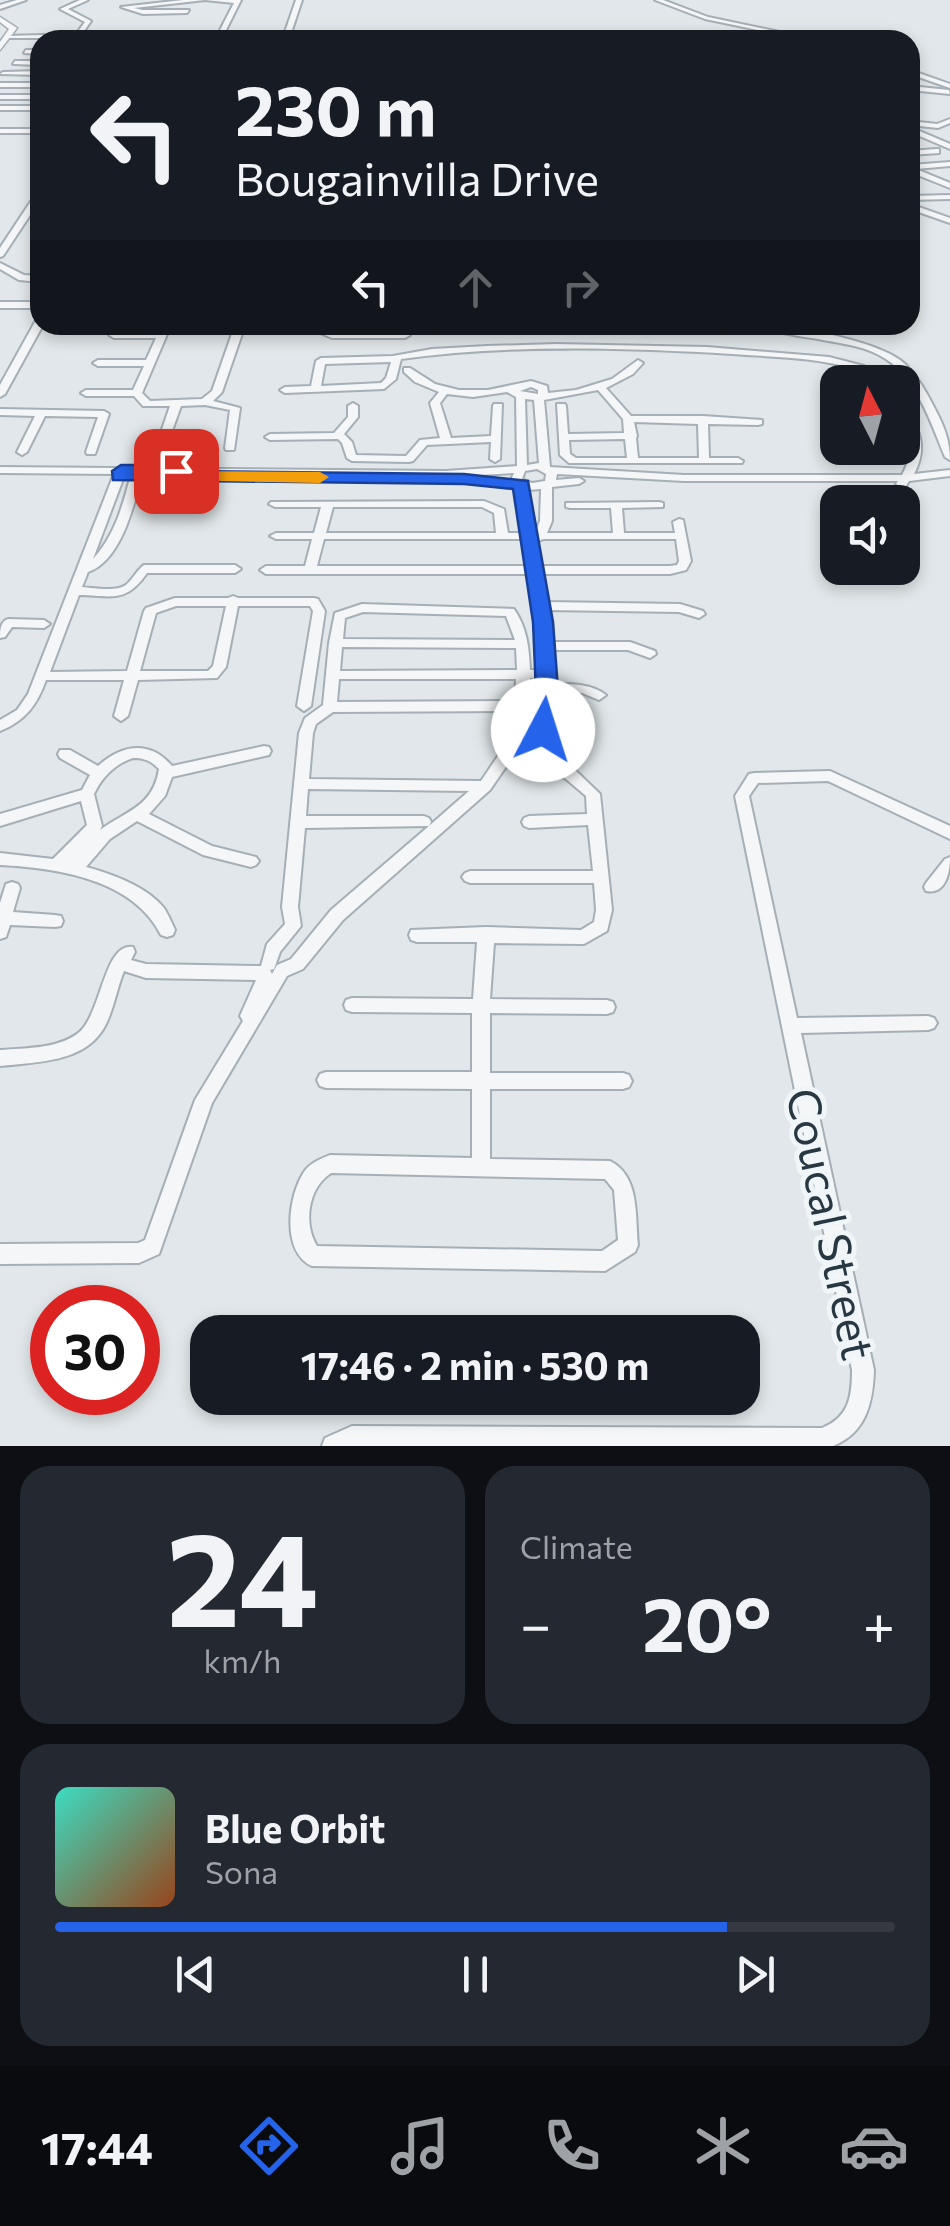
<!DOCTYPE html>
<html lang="en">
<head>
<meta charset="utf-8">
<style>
	body { margin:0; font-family:Commissioner,sans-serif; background:#242831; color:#f1f3f6; height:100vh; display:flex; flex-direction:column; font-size:38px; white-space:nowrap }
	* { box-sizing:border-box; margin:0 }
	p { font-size:32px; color:#9ea1a6 }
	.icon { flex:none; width:55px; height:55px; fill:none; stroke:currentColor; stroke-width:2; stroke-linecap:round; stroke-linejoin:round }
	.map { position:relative; height:1446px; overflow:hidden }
	.panel { display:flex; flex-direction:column; gap:20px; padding:20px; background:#0d0f14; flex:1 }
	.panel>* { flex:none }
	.guide { position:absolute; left:30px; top:30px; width:890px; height:305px; border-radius:30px; box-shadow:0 5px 15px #0003; background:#171b24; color:#f1f3f6; overflow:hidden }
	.needle { width:65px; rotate:354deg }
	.tools { position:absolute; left:820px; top:365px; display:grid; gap:20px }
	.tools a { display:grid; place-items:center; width:100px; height:100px; border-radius:20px; background:#171b24; box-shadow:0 5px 15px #0003; font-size:50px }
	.speed { position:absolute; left:30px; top:1285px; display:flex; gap:20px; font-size:50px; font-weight:700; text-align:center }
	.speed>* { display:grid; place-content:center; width:130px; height:130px; border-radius:50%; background:#171b24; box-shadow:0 5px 15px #0003; line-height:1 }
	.speed .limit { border:15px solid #d22; background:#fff; color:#111 }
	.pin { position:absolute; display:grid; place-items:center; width:85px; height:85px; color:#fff; margin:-42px; border-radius:20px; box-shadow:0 5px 15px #0006 }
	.me { position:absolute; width:110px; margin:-55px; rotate:5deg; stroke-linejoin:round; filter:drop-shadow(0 0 8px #0008) }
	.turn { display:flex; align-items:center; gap:35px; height:210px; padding:0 40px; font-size:45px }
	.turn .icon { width:130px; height:130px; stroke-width:2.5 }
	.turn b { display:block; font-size:70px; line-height:85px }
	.lanes { display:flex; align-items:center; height:95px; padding:0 40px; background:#0003; justify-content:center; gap:50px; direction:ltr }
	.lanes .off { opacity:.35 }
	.big { font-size:75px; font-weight:700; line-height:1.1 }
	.panel .card { flex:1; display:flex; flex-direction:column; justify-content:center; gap:15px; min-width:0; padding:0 35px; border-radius:30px; background:#242831 }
	.panel .dial { align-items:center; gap:0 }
	.dial b { font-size:130px; line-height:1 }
	.song { display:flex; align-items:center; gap:30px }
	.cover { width:120px; height:120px; border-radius:15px; background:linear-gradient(135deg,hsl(170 70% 55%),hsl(20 70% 35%)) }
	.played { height:10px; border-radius:5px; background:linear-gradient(90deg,#2563eb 80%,#363941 80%) }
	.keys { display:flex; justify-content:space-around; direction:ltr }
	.heat { display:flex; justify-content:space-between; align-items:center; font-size:55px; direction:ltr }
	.panel .tiles { flex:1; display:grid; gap:20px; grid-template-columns:1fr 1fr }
	.card:last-child { grid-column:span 2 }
	.trip { position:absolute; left:190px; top:1315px; width:570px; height:100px; border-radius:30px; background:#171b24; box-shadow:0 5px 15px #0003; font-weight:700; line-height:100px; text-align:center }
	.tabs { display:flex; height:160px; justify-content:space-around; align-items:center; background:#090b0e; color:#9ea1a6 }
	.tabs .icon { width:70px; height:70px }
	.tabs .selected { color:#2563eb }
	.tabs b { font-size:45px; color:#f1f3f6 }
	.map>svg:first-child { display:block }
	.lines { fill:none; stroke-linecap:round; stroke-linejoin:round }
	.minor-casing { stroke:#a6afb5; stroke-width:4 }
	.tertiary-casing { stroke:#a6afb5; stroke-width:3 }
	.minor { fill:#f4f6f8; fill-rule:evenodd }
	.tertiary { fill:#f4f6f8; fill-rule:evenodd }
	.route { fill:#2563eb; stroke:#184099; stroke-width:2.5 }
	.slow { fill:#f59e0b }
	.labels { text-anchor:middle; stroke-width:10; stroke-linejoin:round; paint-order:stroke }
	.near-street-label { font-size:45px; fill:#283843; stroke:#f0f5f8 }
</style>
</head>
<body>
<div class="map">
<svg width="950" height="1446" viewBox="0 0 950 1446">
	<rect width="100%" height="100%" fill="#e1e7ea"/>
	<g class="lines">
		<defs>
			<path id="minor" d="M17 0H26L0 9V5Z
				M80 0H88L68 9 91 21 82 34H218L234 3 205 0H241L224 34H278L285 32 296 0H302L291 33 279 38H10L7 36 76 34 85 22 60 9Z
				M183 0H205L134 8 143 10H189L187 13 143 14 121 7Z
				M655 0H663L708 17 818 40H806L705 19Z
				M26 50H40V54L24 53Z
				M15 61H40V65L13 64Z
				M910 70 950 84V88L910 74Z
				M40 71V75L0 74 3 72Z
				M0 83H40V87H0Z
				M910 86 949 90 950 94 910 90Z
				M0 95H40V99H0Z
				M0 106H40V110H0Z
				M950 119V123L938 128 910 125V121L937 124Z
				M910 127 950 144V149L910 132Z
				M0 129H40V133H0Z
				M936 149H939V153L910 155V151Z
				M950 162V166L916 169 950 183V188L910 172 911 165Z
				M37 192H40V200L3 256 0 257V248Z
				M950 195V199L910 200V196Z
				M910 204 950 218V223L910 209Z
				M0 263 24 275 40 276V282L19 280 0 269Z
				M0 302H40V308H0Z
				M40 319V325H43L5 394 0 397V385L35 322Z
				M161 325H171L142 393 150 401 202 399 212 391 235 325H245L222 392 213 401 240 408 234 450H226L225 448 230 410 205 405 181 406 165 450 160 453 155 450 170 406H143L134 396H86L81 393 86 390H133L144 366H98L93 363 98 360H146L156 338H114L109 335 114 332H158Z
				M319 325H329L328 330 333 332H405L410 335 405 338H332L320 333Z
				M758 325C793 325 881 341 905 364 918 377 927 393 935 409 944 426 950 441 950 460L945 457C930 421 916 374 879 355 860 345 838 343 818 339 799 336 776 333 758 325Z
				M556 344 707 347 829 357 864 366 883 382H873C867 377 863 372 855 369 816 357 772 357 732 354 626 348 507 344 401 359L396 379 384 389 285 393 280 390 285 387 311 386 316 361 321 358 393 356 432 349 487 346ZM391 362 386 378 381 383 321 386 325 364Z
				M638 360 643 363 633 374 606 388 631 416H703L762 420V424L758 425 708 424 709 458H738L743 461 742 463H569L560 455 557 404H565L566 406 568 434 624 433 623 419 598 390 544 400 550 467 684 475H902C921 439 902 439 902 408L906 409C921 431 927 449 914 474L950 470V476L909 481 906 486 902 487 896 484 898 481H684L557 474 556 480 579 478 584 481 579 484 552 487V521L547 533H613L611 508H570L566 507V503L659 502 663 503V507L622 508 624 533H675L673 522 679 519 683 520 691 561 686 570 670 574H542L546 602 680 604 703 611 705 614 699 618 679 612 547 610 550 642H630L655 651 656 654 650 658 628 650H551L554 674 552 684C571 684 590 683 606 695L599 700 582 693H552L554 724 533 747 576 771 600 794 612 910 607 931 584 944 494 943 490 999 607 1000 613 1002 615 1007 613 1012 607 1014 490 1013V1073H623L629 1075 632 1081 629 1087 623 1089H490V1159L610 1161C640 1176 635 1216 638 1245L635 1252 605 1271 312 1266C281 1252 288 1196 304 1172 310 1163 320 1159 330 1155L472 1158V1089L326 1088 320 1086 317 1080 320 1074 326 1072H472V1013L352 1012 346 1010 344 1005 346 1000 352 998 473 999 477 942H417L411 940 409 935 411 930 486 927 581 930 594 922 596 910 594 883H470L465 881 462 877 465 873 470 871H593L588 825 529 828 524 826 522 822 524 818 529 816 587 814 586 796 566 779 523 754 512 758 490 790 343 920 303 969 287 976 212 1103 159 1254 139 1263 0 1264V1244L138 1243 145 1240 195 1100 243 1021 240 1016 256 980 146 978 124 971C117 988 114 1008 106 1024 87 1063 37 1062 0 1066V1050C25 1048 56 1049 77 1034 102 1017 103 942 133 947L135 952 131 960 146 964 261 966 267 944 285 924 282 907 299 733 305 718 323 705 329 643 335 613 362 604 514 609C527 628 529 647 530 670H538L537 622 530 574H266L260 570 266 566H305L312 539H276L270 536 276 533H314L321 507H275L269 504 271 502 484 501 504 509 508 533H523L517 485 511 480 514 473 446 477 142 475C134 505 121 561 88 572L82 587C94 588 116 592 126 585 133 579 137 570 144 565H235L241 569 235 573H147C126 603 113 596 79 595L50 672 127 671 144 611 146 608 175 598H228L233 596 238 598H314L318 599 325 611 311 706 304 711 297 706 313 611 310 606H238L226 667 217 678 138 680 128 716 121 721 114 716 124 680H46C37 705 25 721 0 731V720L17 710 28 694 114 474 0 473V467L446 471 517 466 516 397 507 392 473 397 447 394 440 403 451 438 491 436 493 406 494 404H502L500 459 495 462 490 459 491 442 427 445 413 461 409 462 352 461 347 458 342 443 338 439 270 440 265 437 270 434 334 433 348 417V406L353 403 358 406V417L344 434 352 442 356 455 406 456 420 440 440 438 430 403 439 392 415 382 404 372V368H410L435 384 459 390H488L531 381 547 386 548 393 576 390 612 379ZM531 387 538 390V394L520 391ZM525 399 534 400 539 463 527 465ZM634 422 698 424 699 458H638L636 438 637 436ZM625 439 627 458H576L570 454 569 440ZM537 469 546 474 545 481 532 483 522 479 525 471ZM125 474H131C123 505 115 535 93 559ZM541 489 540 521 535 533 528 490ZM333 507H482L494 513 496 533H326ZM324 539H525L528 566H317ZM543 539H676L679 561 677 565 670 566H540L537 542ZM176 606H226L213 666 208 671H140L156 613ZM363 612 506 616 515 640 343 639 345 618ZM342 647 516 648 517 670 340 671ZM530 678H539L540 723 519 744 502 750 481 781 309 779 313 733 316 724 333 712 515 711V718L522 723 529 718ZM339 679H516L515 701 337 702ZM308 789 469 791 429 826 431 822 429 818 424 816H306ZM429 826 331 910 291 959 277 965 272 974 270 970 274 969 280 952 301 926 298 907 305 828ZM331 1173 605 1179 614 1190 618 1240 602 1251 317 1246C303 1223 308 1188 331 1173Z
				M0 409 104 411 109 414 95 454H87L86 452 98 417 45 416 27 452 22 455 17 452 35 416 0 415Z
				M8 619 44 620 50 624 44 628 12 627 5 637 0 638C0 630 0 622 8 619Z
				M264 746 269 747 271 751 269 755 172 777 165 796 149 814 212 846 256 857 259 861 256 865 251 867 203 855 137 821 110 839 86 867C112 874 146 886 164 908 168 914 172 923 175 930L173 935 167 937 161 935C133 879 57 868 0 865V853L53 859 87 825 81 801 0 826V814L82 790 90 775 60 758 58 754 60 750H70L98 766C122 744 150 740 172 766ZM133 758C145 758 151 761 159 769 153 807 127 810 100 830L102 826 94 794C102 777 115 764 133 758Z
				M830 771 950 826V839L828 781 758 783 749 796 797 1018 928 1016 934 1018 937 1023 934 1028 928 1030 801 1033 874 1370C873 1403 866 1433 833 1446H322L325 1438 352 1426 822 1428C849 1417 852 1397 852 1370L735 796 749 774 754 773Z
				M950 857C950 872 946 895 926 891L924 887 926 883 945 859Z
				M12 882 18 884 20 888 13 912 55 915 61 916 63 921 61 926 55 927 10 925 6 937 0 939V903L6 884Z"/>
			<path id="tertiary" d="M0 17 17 28 0 50V42L9 29 0 22Z"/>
		</defs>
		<use href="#minor" class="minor-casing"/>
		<use href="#tertiary" class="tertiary-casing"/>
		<use href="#minor" class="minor"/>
		<use href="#tertiary" class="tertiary"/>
	</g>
	<path class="route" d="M121 465H176L184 471 464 474 528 481 553 622 560 717 551 735H535L531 730 537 717 533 622 513 489 464 484 113 480 112 471Z"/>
	<path class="slow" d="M177 471 320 472 329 477 320 483 171 480V473Z"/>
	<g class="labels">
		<g class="near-street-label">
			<text transform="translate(830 1224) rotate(78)" y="16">Coucal Street</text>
		</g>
	</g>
</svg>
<div class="tools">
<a><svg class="needle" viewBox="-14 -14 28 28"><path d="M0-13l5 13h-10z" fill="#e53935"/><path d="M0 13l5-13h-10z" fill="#9ea1a6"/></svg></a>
<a><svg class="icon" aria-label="sound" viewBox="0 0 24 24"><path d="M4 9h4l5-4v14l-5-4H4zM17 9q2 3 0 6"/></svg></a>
</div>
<div class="speed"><div class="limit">30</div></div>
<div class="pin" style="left:176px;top:471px;background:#d93025"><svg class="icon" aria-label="arrive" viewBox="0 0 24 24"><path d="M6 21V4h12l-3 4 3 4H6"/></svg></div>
<svg class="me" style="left:543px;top:730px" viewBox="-20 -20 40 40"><circle r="19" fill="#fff"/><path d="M0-13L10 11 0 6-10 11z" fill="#2563eb"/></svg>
<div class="trip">17:46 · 2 min · 530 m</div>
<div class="guide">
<div class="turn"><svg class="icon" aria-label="left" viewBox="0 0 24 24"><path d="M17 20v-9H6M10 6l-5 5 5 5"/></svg><div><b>230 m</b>Bougainvilla Drive</div></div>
<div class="lanes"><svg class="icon" aria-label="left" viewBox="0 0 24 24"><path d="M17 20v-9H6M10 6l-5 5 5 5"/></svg><svg class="icon off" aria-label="ahead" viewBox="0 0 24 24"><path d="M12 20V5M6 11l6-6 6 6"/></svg><svg class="icon off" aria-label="right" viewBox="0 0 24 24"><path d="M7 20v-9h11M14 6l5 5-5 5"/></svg></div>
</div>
</div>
<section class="panel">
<div class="tiles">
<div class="card dial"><b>24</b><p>km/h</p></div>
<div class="card"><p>Climate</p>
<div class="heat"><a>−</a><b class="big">20°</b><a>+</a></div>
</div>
<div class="card">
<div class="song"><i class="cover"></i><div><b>Blue Orbit</b><p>Sona</p></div></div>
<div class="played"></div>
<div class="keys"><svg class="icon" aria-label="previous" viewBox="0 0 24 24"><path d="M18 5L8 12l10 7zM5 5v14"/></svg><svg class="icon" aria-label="pause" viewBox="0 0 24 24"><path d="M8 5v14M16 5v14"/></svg><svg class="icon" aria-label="next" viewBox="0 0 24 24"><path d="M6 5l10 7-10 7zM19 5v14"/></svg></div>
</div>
</div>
</section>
<nav class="tabs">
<b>17:44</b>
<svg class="icon selected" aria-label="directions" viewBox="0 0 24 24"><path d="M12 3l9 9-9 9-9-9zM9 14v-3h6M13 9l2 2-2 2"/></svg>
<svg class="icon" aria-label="music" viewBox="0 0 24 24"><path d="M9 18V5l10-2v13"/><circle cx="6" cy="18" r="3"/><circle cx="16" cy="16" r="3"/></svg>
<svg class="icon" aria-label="phone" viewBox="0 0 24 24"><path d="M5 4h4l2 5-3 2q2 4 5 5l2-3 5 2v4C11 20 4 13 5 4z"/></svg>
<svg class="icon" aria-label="climate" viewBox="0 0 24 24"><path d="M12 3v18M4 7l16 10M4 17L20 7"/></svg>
<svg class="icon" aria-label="car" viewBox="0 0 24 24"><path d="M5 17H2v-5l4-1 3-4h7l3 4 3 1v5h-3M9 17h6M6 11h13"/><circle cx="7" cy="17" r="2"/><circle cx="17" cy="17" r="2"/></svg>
</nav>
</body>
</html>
